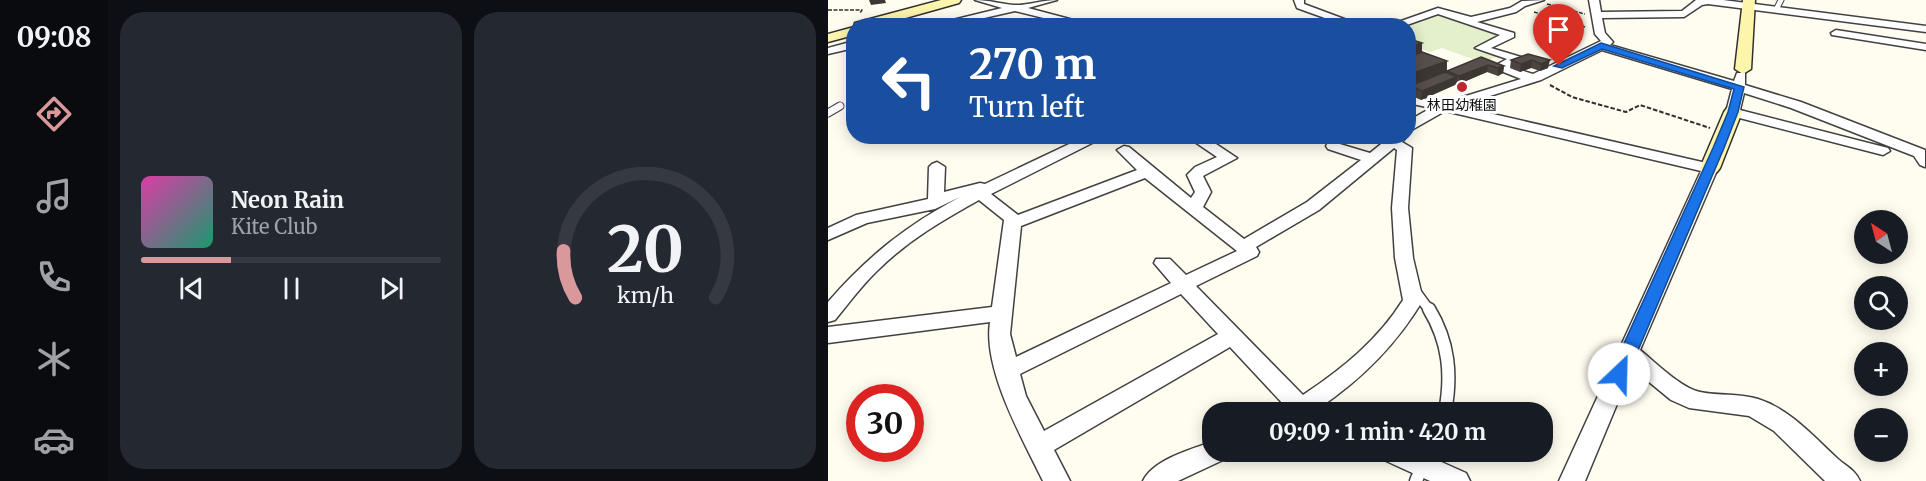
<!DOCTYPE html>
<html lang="en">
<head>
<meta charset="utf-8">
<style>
	body { margin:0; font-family:Merriweather,"Noto Sans JP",serif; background:#242831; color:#f1f3f6; height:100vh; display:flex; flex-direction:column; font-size:22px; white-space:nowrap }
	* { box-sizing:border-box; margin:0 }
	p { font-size:20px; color:#9ea1a6 }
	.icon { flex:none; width:33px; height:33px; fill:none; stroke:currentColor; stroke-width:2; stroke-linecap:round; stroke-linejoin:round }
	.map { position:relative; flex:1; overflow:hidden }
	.drawer { display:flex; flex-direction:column; gap:12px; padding:12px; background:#0d0f14; width:720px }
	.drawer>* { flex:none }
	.top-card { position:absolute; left:18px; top:18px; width:570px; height:126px; border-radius:24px; box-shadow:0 3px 15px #0003; background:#1a4fa0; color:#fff; overflow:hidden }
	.needle { width:39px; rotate:324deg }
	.buttons { position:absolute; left:1026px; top:210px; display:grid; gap:12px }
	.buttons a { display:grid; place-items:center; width:54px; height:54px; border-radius:50%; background:#171b24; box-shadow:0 3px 15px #0003; font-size:30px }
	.speed { position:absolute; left:18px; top:384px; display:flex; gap:12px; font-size:30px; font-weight:700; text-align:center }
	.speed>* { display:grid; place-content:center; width:78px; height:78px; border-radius:50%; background:#171b24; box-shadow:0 3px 15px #0003; line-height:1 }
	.speed .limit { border:9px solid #d22; background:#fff; color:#111 }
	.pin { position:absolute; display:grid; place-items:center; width:51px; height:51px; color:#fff; margin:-62px -26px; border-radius:50% 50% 50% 0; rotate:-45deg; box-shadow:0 0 6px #0007 }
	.pin .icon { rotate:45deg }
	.me { position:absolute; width:66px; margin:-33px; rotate:24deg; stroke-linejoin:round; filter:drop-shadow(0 0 4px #0008) }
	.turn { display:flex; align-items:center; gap:21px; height:126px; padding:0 24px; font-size:27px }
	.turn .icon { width:78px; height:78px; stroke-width:2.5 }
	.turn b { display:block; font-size:42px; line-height:51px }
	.drawer .tile { flex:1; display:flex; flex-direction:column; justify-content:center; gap:9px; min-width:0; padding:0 21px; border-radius:24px; background:#242831 }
	.drawer .dial { align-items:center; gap:0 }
	.dial svg { height:156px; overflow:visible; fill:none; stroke:#363941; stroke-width:7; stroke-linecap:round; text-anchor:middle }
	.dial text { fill:#f1f3f6; stroke:none }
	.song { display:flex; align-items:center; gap:18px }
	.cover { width:72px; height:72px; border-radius:9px; background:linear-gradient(135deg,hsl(320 70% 55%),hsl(160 70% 35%)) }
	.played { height:6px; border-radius:3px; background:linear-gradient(90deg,#d9989c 30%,#363941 30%) }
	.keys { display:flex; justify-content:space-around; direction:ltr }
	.drawer .tiles { flex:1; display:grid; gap:12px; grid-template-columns:repeat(2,1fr) }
	.trip { position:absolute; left:374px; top:402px; width:351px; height:60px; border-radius:24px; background:#171b24; box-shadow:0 3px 15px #0003; font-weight:700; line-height:60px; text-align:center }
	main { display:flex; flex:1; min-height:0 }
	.tab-bar { display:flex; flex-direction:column; width:108px; justify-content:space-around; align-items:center; background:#090b0e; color:#9ea1a6 }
	.tab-bar .icon { width:42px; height:42px }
	.tab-bar .current { color:#d9989c }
	.tab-bar b { font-size:27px; color:#f1f3f6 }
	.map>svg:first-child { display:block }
	.pitch { fill:#e3f0cb }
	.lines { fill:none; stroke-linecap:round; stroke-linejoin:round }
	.lane-far3-casing { stroke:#414141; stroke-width:7 }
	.lane-far2-casing { stroke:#414141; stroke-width:9 }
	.lane-far1-casing { stroke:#414141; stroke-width:12 }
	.lane-casing { stroke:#414141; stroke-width:15 }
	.street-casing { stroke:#414141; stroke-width:3 }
	.secondary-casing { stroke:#303030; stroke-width:3 }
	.path-far1 { stroke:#303030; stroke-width:1.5; stroke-dasharray:4 1.5; stroke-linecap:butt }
	.path { stroke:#303030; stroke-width:2; stroke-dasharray:4.5 2; stroke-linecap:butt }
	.lane-far3 { stroke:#fff; stroke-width:5 }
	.lane-far2 { stroke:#fff; stroke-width:7 }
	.lane-far1 { stroke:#fff; stroke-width:9 }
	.lane { stroke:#fff; stroke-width:12 }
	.street { fill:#fff; fill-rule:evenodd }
	.secondary { fill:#fdf5ac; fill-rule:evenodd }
	.wall { fill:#4b4440 }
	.shaded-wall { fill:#3d3734 }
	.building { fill:#574f4b; stroke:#3d3734; stroke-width:1.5 }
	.route { fill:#1a73e8; stroke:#114b97; stroke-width:1.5 }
	.poi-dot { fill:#bc282f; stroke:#fff; stroke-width:2 }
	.labels { text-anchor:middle; stroke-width:6; stroke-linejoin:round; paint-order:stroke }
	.far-poi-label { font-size:14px; fill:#0e0e0e; stroke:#fff }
</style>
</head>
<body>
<main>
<nav class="tab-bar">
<b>09:08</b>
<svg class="icon current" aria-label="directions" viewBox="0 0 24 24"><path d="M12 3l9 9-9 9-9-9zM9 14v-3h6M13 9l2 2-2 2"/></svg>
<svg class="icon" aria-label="music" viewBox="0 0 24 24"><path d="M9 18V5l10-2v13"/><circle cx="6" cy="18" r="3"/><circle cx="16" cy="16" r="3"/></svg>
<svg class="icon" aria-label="phone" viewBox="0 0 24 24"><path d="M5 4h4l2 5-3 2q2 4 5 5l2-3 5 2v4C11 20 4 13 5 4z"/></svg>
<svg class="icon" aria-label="climate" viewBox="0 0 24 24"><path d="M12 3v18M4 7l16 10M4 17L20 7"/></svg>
<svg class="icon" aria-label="car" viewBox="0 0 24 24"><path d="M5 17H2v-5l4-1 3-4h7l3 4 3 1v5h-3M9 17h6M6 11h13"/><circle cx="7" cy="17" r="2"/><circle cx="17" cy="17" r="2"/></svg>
</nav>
<section class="drawer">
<div class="tiles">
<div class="tile">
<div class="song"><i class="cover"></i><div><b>Neon Rain</b><p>Kite Club</p></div></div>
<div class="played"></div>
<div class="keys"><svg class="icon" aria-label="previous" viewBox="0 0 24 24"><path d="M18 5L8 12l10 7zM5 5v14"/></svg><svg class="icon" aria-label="pause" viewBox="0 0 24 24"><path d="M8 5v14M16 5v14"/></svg><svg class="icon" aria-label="next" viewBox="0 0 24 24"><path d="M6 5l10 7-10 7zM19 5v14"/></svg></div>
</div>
<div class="tile dial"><svg viewBox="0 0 100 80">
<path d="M14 69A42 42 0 1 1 86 69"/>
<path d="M14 69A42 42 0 0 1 8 45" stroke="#d9989c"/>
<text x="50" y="56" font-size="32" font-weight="700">20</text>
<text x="50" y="72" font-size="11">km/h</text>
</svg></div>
</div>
</section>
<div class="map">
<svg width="1098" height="481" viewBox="0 0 1098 481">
	<rect width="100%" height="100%" fill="#fffcf0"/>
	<path class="pitch" d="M608 12 676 36 648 48 671 56 655 63 614 48 602 52 581 44 580 26H568Z"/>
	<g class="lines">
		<defs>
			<path id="lane-far3" d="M949 8 953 0"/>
			<path id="lane-far2" d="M0 113 12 106"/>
			<path id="lane-far1" d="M588 292 602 311"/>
			<path id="lane" d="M601 309C621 342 624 375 617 412
				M588 481 600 452"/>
			<path id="street" d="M147 0C161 0 173 4 186 5 197 6 215 0 229 0L200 8 268 26H248L187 11 121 26H100L174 8Z
				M466 0H476V4L535 26H519L469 8Z
				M716 0 697 6 688 12 649 22 686 33V37L663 48 693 57V61L682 67 705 74 773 41 767 34 761 0H771L773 12 854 11 868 0H895L1098 26V32L880 4 874 5 856 17 774 18 777 33 785 42 782 45 906 81 909 73H917V85L973 102 1097 150V167L1092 165 1086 156 963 108 916 93 912 110 1060 148 1062 151 1055 155 900 115 898 112 904 89 774 50 713 80 630 106 887 165 890 168 812 350C827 362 853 388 872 392 891 396 911 393 930 399 962 409 986 437 1010 459 1019 467 1027 470 1032 481H997L946 431 921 416 861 408 843 400 804 368 757 481H731L873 171 617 111 580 132V121L603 108 580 103V95L615 103 693 79 668 69V65L679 59 647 48 672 35 610 14 576 26H559L610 8 643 17 682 8 694 1Z
				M1008 30 1098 44V50L1004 35 1003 33Z
				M26 41V48L0 54V48Z
				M258 136H278L163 194 190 215 309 170 289 150 296 146 301 147 363 198 367 192 359 175 367 167 389 157 358 136H376L409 158 375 176 383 192 375 207 416 239 479 202 533 160 500 149 498 146 500 143 505 142 542 153 563 136H579L574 142 584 148 580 208 585 258 595 300C568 345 534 379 491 408L493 412H454L457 406 402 347 226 450 242 481H215C194 438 155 370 162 322L0 343V327L164 307 176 220 151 200C115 220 79 241 50 270 34 285 21 303 7 320L0 322V302C40 256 79 225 132 197L107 209 39 223 0 240V228L28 215 100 199 101 167 104 164 109 162 117 167 116 192 152 183 157 184ZM566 148 569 150 564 208 567 258 575 300C550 340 514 369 475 395L368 286 429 256 431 252 428 247 491 210ZM317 178 409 251 358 275 342 259H328L326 263 343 283 188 357 182 334 193 226ZM353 294 390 334 216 431 198 396 192 374Z
				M384 442V452H399L395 460 350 481H315C325 460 363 449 384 442Z
				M552 452H591L638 473 642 481H602L556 460Z"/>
			<path id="secondary" d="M113 0H133L131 3 49 26H26L27 23Z
				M915 0H927L923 69 915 74 907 69Z
				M26 27V35L0 42V34Z
				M905 107 911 108 914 112 892 168 889 172 882 174 875 172 872 168 896 112 899 108Z"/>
		</defs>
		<use href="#lane-far3" class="lane-far3-casing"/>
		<use href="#lane-far2" class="lane-far2-casing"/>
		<use href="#lane-far1" class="lane-far1-casing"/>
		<use href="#lane" class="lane-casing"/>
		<use href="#street" class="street-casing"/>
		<use href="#secondary" class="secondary-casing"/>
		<path class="path-far1" d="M719 4 757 14
			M0 10H34L32 13
			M706 12 757 27"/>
		<path class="path" d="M722 85 744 97 798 112 812 105 882 128"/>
		<use href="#lane-far3" class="lane-far3"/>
		<use href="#lane-far2" class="lane-far2"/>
		<use href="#lane-far1" class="lane-far1"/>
		<use href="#lane" class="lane"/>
		<use href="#street" class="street"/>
		<use href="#secondary" class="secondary"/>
	</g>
	<path class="wall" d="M580 39 594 43V52L619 61V72V71L653 57 676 66 675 73 670 76 659 72 631 84 629 83V84L593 100 582 95V86L599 79 580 86Z
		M700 54 720 68 712 71 703 68 692 72 682 68 683 60Z"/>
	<path class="shaded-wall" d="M41 0H57L58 3 43 5Z
		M594 43V54L580 59V48Z
		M704 60 703 68 692 72 693 64Z
		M722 60 720 68 712 71 713 64Z
		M619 61 618 72 580 86V75Z
		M660 65 659 72 631 84V76Z
		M676 66 675 73 670 76V68Z
		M629 77V84L593 100 594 91Z"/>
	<path class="building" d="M580 39H582L594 43 580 48Z
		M594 52 619 61 580 75V57Z
		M700 54 722 60 713 64 704 60 693 64 683 60Z
		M653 57 676 66 670 68 660 65 631 76 619 71Z
		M617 72 629 77 594 91 582 86Z"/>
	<path class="route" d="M773 43 916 87 910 112 896 148 800 374 797 379 791 381 785 379 782 374 885 148 900 112 906 89 774 49 734 68 726 66Z"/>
	<circle class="poi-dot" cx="634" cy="87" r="6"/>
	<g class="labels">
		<g class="far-poi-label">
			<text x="634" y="110">林田幼稚園</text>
		</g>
	</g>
</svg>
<div class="buttons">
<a><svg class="needle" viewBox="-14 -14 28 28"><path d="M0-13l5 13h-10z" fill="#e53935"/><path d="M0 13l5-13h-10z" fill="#9ea1a6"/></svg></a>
<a><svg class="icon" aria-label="search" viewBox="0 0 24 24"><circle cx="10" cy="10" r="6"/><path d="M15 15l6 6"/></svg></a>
<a>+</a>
<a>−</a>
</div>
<div class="speed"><div class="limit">30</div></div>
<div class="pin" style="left:731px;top:66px;background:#d93025"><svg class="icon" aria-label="arrive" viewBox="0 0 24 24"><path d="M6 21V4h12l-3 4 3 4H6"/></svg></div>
<svg class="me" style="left:791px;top:374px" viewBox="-20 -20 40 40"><circle r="19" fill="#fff"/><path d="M0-13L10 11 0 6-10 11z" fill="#1a73e8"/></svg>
<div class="trip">09:09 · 1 min · 420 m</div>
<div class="top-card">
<div class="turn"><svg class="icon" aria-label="left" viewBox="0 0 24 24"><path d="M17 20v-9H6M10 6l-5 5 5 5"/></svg><div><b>270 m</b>Turn left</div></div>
</div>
</div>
</main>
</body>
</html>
